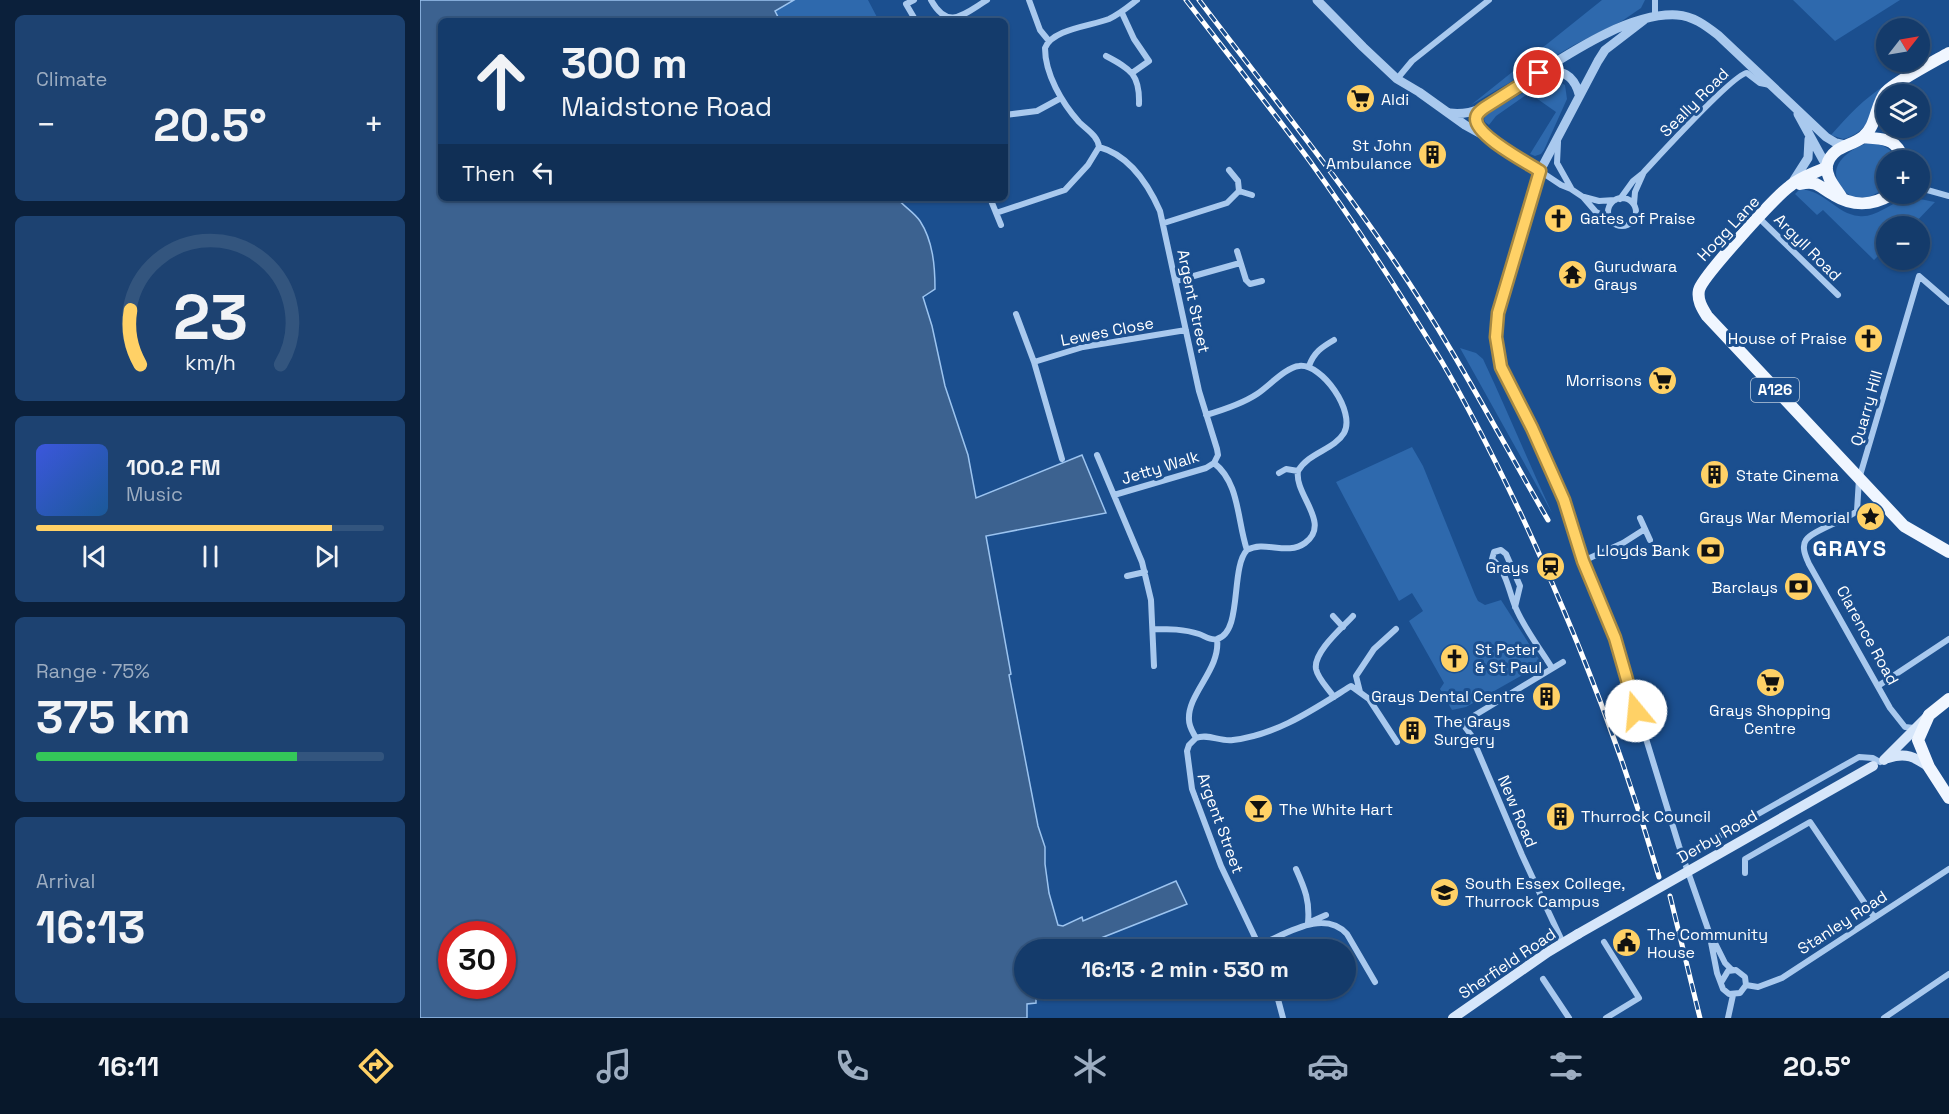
<!DOCTYPE html>
<html lang="en">
<head>
<meta charset="utf-8">
<style>
	body { margin:0; font-family:"Space Grotesk",sans-serif; background:#1d4271; color:#f1f3f6; height:100vh; display:flex; flex-direction:column; font-size:22px; white-space:nowrap }
	* { box-sizing:border-box; margin:0 }
	p { font-size:20px; color:#9dadc1 }
	.icon { flex:none; width:33px; height:33px; fill:none; stroke:currentColor; stroke-width:2; stroke-linecap:round; stroke-linejoin:round }
	.map { position:relative; flex:1; overflow:hidden }
	.sheet { display:flex; flex-direction:column; gap:15px; padding:15px; background:#0b203b; width:420px }
	.sheet>* { flex:none }
	.guide { position:absolute; left:18px; top:18px; width:570px; height:183px; border-radius:9px; box-shadow:0 2px 4px #0004,0 0 0 2px #33557e; background:#143b6b; color:#f1f3f6; overflow:hidden }
	.needle { width:39px; rotate:59deg }
	.buttons { position:absolute; left:1456px; top:18px; display:grid; gap:12px }
	.buttons a { display:grid; place-items:center; width:54px; height:54px; border-radius:50%; background:#143b6b; box-shadow:0 2px 4px #0004,0 0 0 2px #33557e; font-size:30px }
	.speed { position:absolute; left:18px; top:921px; display:flex; gap:12px; font-size:30px; font-weight:700; text-align:center }
	.speed>* { display:grid; place-content:center; width:78px; height:78px; border-radius:50%; background:#143b6b; box-shadow:0 2px 4px #0004,0 0 0 2px #33557e; line-height:1 }
	.speed .limit { border:9px solid #d22; background:#fff; color:#111 }
	.pin { position:absolute; display:grid; place-items:center; width:51px; height:51px; color:#fff; margin:-26px; border:3px solid #fff; border-radius:50%; box-shadow:0 2px 6px #0007 }
	.me { position:absolute; width:66px; margin:-33px; rotate:343deg; stroke-linejoin:round; filter:drop-shadow(0 0 4px #0008) }
	.turn { display:flex; align-items:center; gap:21px; height:126px; padding:0 24px; font-size:27px }
	.turn .icon { width:78px; height:78px; stroke-width:2.5 }
	.turn b { display:block; font-size:42px; line-height:51px }
	.then { display:flex; align-items:center; height:57px; padding:0 24px; background:#0003; gap:12px; font-size:22px }
	.big { font-size:45px; font-weight:700; line-height:1.1 }
	.sheet .tile { flex:1; display:flex; flex-direction:column; justify-content:center; gap:9px; min-width:0; padding:0 21px; border-radius:9px; background:#1d4271 }
	.sheet .dial { align-items:center; gap:0 }
	.dial svg { height:156px; overflow:visible; fill:none; stroke:#33557e; stroke-width:7; stroke-linecap:round; text-anchor:middle }
	.dial text { fill:#f1f3f6; stroke:none }
	.song { display:flex; align-items:center; gap:18px }
	.cover { width:72px; height:72px; border-radius:9px; background:linear-gradient(135deg,hsl(230 70% 55%),hsl(210 70% 35%)) }
	.played { height:6px; border-radius:3px; background:linear-gradient(90deg,#ffd166 85%,#33557e 85%) }
	.keys { display:flex; justify-content:space-around; direction:ltr }
	.heat { display:flex; justify-content:space-between; align-items:center; font-size:33px; direction:ltr }
	.charge { height:9px; border-radius:4px; background:linear-gradient(90deg,#34c759 75%,#33557e 0) }
	.trip { position:absolute; left:594px; top:939px; width:342px; height:60px; border-radius:30px; background:#143b6b; box-shadow:0 2px 4px #0004,0 0 0 2px #33557e; font-weight:700; line-height:60px; text-align:center }
	.tab-bar { display:flex; height:96px; justify-content:space-around; align-items:center; background:#08182b; color:#9dadc1 }
	.tab-bar .icon { width:42px; height:42px }
	.tab-bar .selected { color:#ffd166 }
	.tab-bar b { font-size:27px; color:#f1f3f6 }
	main { display:flex; flex:1; min-height:0 }
	.map>svg:first-child { display:block }
	.green { fill:#2e69ad }
	.water { fill:#3c6290; stroke:#9cc4f0; stroke-width:1.5; fill-rule:evenodd }
	.lines { fill:none; stroke-linecap:round; stroke-linejoin:round }
	.minor { stroke:#a9c9ee; stroke-width:6 }
	.tertiary { stroke:#a9c9ee; stroke-width:9 }
	.secondary { stroke:#d6e6fa; stroke-width:10 }
	.primary { stroke:#f0f6ff; stroke-width:12 }
	.rail-casing { stroke:#fff; stroke-width:5 }
	.rail { stroke:#1b4f8f; stroke-width:3; stroke-dasharray:9; stroke-linecap:butt }
	.secondary-bridge { stroke:#d6e6fa; stroke-width:10 }
	.route-casing { stroke:#a68842; stroke-width:15 }
	.route { stroke:#ffd166; stroke-width:10 }
	.labels { text-anchor:middle; stroke-width:6; stroke-linejoin:round; paint-order:stroke }
	.shield { fill:#1b4f8f; stroke:#bbcadd; stroke-width:1.5 }
	.shield-label { font-size:15px; font-weight:bold; fill:#fff }
	.poi-label { font-size:16px; fill:#fff; stroke:#1b4f8f; text-anchor:start }
	.street-label { font-size:16px; fill:#fff; stroke:#1b4f8f }
	.district-label { font-size:22px; font-weight:bold; letter-spacing:1.5px; fill:#fff; stroke:#1b4f8f }
</style>
</head>
<body>
<main>
<section class="sheet">
<div class="tile"><p>Climate</p>
<div class="heat"><a>−</a><b class="big">20.5°</b><a>+</a></div>
</div>
<div class="tile dial"><svg viewBox="0 0 100 80">
<path d="M14 69A42 42 0 1 1 86 69"/>
<path d="M14 69A42 42 0 0 1 9 41" stroke="#ffd166"/>
<text x="50" y="56" font-size="32" font-weight="700">23</text>
<text x="50" y="72" font-size="11">km/h</text>
</svg></div>
<div class="tile">
<div class="song"><i class="cover"></i><div><b>100.2 FM</b><p>Music</p></div></div>
<div class="played"></div>
<div class="keys"><svg class="icon" aria-label="previous" viewBox="0 0 24 24"><path d="M18 5L8 12l10 7zM5 5v14"/></svg><svg class="icon" aria-label="pause" viewBox="0 0 24 24"><path d="M8 5v14M16 5v14"/></svg><svg class="icon" aria-label="next" viewBox="0 0 24 24"><path d="M6 5l10 7-10 7zM19 5v14"/></svg></div>
</div>
<div class="tile"><p>Range · 75%</p><b class="big">375 km</b><div class="charge"></div></div>
<div class="tile"><p>Arrival</p><b class="big">16:13</b></div>
</section>
<div class="map">
<svg width="1529" height="1018" viewBox="0 0 1529 1018">
	<rect width="100%" height="100%" fill="#1b4f8f"/>
	<path class="green" d="M192 0H448L459 21H192Z
		M1182 0H1225L1221 8 1202 21 1154 45 1051 105Z
		M1373 0H1480L1415 41Z
		M1128 78H1132L1145 85 1147 99 1124 150 1121 154 1115 156 1110 154 1136 112 1109 93 1076 116 1069 125 1065 122 1064 119 1067 114Z
		M1466 85C1456 107 1449 133 1423 139L1411 135C1428 116 1444 98 1466 85Z
		M1451 142C1464 146 1471 147 1476 160H1467V188L1449 197H1432C1399 174 1423 150 1451 142Z
		M1380 189C1406 191 1416 214 1439 216 1455 218 1468 205 1482 200 1492 197 1505 200 1515 202L1492 226H1467V248H1466L1454 260 1403 210 1397 215 1375 194Z
		M1040 348 1056 353 1063 359C1087 410 1108 461 1132 513Z
		M992 447 1003 466 1055 595 1058 601 1065 605 1081 600 1122 664 1046 707 1032 710 1020 689 1024 683 989 621 1003 611 992 593 979 601 916 482Z"/>
	<path class="water" d="M0 0H374L355 11 360 21H21V198H477C483 206 494 212 500 221 513 241 515 266 515 289L503 297 512 326 525 386 548 455 556 498 662 455 686 513 566 536 591 674 589 675 618 826 625 847V864L629 893 638 925 643 926 662 917 663 921 756 881 767 904 671 942 674 949 604 950V988L650 989 653 998 616 999V1003L607 1004V1018H0ZM32 934H82V986H32Z"/>
	<g class="lines">
		<path class="minor" d="M494 0 486 4 496 21
			M511 0C528 31 544 14 567 0
			M609 0 620 30 629 41
			M1235 0V16
			M702 13 714 39 729 61 712 73
			M686 56C711 69 720 75 719 104
			M977 79 992 61 1069 0
			M585 115 617 111 641 98
			M1138 142 1137 163 1151 188
			M679 147C709 155 728 184 740 211L779 391 797 449 798 455 794 463
			M679 147C678 136 667 130 659 122 642 103 625 74 625 48 632 29 671 26 689 19 700 14 708 7 717 0
			M1500 188 1529 196
			M819 191 832 195
			M1164 197 1179 201 1195 200
			M570 198 581 225
			M1188 212a14 14 0 1 1 28 0a14 14 0 1 1-28 0Z
			M1200 199 1213 181 1223 173C1237 158 1314 73 1327 73L1340 83 1350 85
			M1214 204 1215 192 1223 174
			M576 213 645 190 668 165 679 147
			M1339 218 1418 295
			M1191 220 1176 212 1163 197 1151 189 1141 185 1120 171 1078 313 1076 337 1081 367 1136 480 1163 561 1195 638 1259 846 1289 932 1297 973 1303 989 1309 994 1320 993 1326 985 1325 977 1316 970 1308 971 1302 981
			M744 223 807 203 819 191 818 181 809 170
			M817 251 826 280 830 284 842 281
			M756 281 820 263
			M596 314 614 362
			M889 366C894 352 902 347 914 340
			M786 415C803 410 822 404 837 394 848 387 866 367 879 366 902 363 936 412 924 433 914 450 889 452 878 471 874 495 912 523 885 543 867 556 845 540 827 550
			M677 455 722 562 731 600 734 666
			M642 459 614 362 663 347 766 330
			M794 463C820 483 817 521 827 550
			M859 473 866 469 878 471
			M694 495 786 468 794 463
			M1220 518 1230 540
			M1163 561 1203 543 1225 529
			M707 576 725 572
			M1095 607 1100 586 1086 554 1081 550 1074 552 1072 559C1087 572 1088 589 1095 606 1102 625 1121 650 1132 668
			M913 616 923 627
			M733 629C749 629 764 629 779 634 785 636 791 641 797 639 823 632 810 568 827 550
			M1143 662 1042 723 1051 735 1102 855 1143 943
			M1458 686 1529 639
			M940 692 936 676 954 649 976 629
			M914 697C908 688 898 679 896 669 893 652 923 627 933 616
			M1494 728 1485 727 1470 708 1389 564C1386 557 1381 547 1386 540 1393 530 1425 521 1437 511L1439 479 1499 276 1529 302
			M776 738C788 733 800 742 813 740 857 735 894 709 931 686L949 699 977 742
			M776 738 769 745 767 751 772 789 801 866 841 950
			M776 738C773 732 769 727 769 720 767 694 801 669 797 639
			M1262 857 1439 757 1453 758 1460 762
			M876 869C885 889 890 901 888 923L906 915
			M1325 873V859L1390 822 1454 917
			M1292 937 1305 963 1312 970
			M1184 942 1219 998 1186 1018
			M839 945C865 935 903 908 927 934L955 982
			M1123 979 1149 1018
			M1326 985 1338 987 1362 978 1529 869
			M855 988 863 1018
			M1308 1018 1313 995
			M1464 1018 1529 974"/>
		<path class="tertiary" d="M897 0 943 47 977 79 999 92 1045 125 1065 136 1120 171 1178 61 1185 50 1224 20
			M1122 73C1141 68 1154 75 1159 94
			M1030 113C1058 116 1073 102 1096 87 1139 61 1205 12 1257 15 1273 16 1285 25 1298 35L1406 137 1416 143 1425 145
			M1378 114 1407 167
			M1374 180 1388 158 1389 139"/>
		<path class="secondary" d="M1468 758C1486 752 1495 757 1509 767
			M1464 760 1508 716
			M1033 1018 1128 952 1158 934"/>
		<path class="primary" d="M1460 105 1467 127
			M1443 137C1464 140 1475 136 1484 160
			M1407 167C1395 173 1380 177 1370 186 1355 197 1282 277 1279 290 1277 300 1282 308 1287 316L1484 526 1529 552
			M1380 184C1398 180 1399 187 1414 195 1434 207 1452 206 1472 194
			M1422 198C1416 188 1405 177 1407 165 1412 146 1430 147 1443 137 1457 126 1455 105 1466 92 1475 82 1515 61 1529 53
			M1529 699 1509 715 1498 740 1509 767 1529 798"/>
		<defs>
			<path id="rail" d="M766 0C807 53 849 106 889 160 936 225 980 293 1022 362 1050 410 1075 460 1099 510 1155 629 1202 750 1239 877
				M779 0C845 87 914 172 975 262 1032 345 1078 434 1128 520
				M1250 896 1280 1018"/>
		</defs>
		<use href="#rail" class="rail-casing"/>
		<use href="#rail" class="rail"/>
		<path class="secondary-bridge" d="M1158 934 1453 766"/>
	</g>
	<g class="lines">
		<defs>
			<path id="route" d="M1119 73 1064 108C1060 111 1056 114 1056 119 1056 136 1106 162 1120 171L1078 313 1076 337 1081 367 1112 428 1144 500 1163 561 1195 638 1216 711"/>
		</defs>
		<use href="#route" class="route-casing"/>
		<use href="#route" class="route"/>
	</g>
	<defs>
		<symbol id="supermarket-disc" viewBox="-11 -11 22 22"><circle r="9.5" fill="#ffd166" stroke="#1b4f8f"/><path d="M-6-5.5h2.5l.6 2H6L4.5 2H-2.5L-4.4-4H-6ZM-1.5 3.2a1.3 1.3 0 1 0 .1 0ZM3 3.2a1.3 1.3 0 1 0 .1 0Z" fill="#111"/></symbol>
		<symbol id="building-disc" viewBox="-11 -11 22 22"><circle r="9.5" fill="#ffd166" stroke="#1b4f8f"/><path d="M-4-6H4V6H1V3H-1V6H-4ZM-2.5-4.3h1.7v1.8h-1.7ZM.8-4.3h1.7v1.8H.8ZM-2.5-1h1.7V.8h-1.7ZM.8-1h1.7V.8H.8Z" fill="#111"/></symbol>
		<symbol id="church-disc" viewBox="-11 -11 22 22"><circle r="9.5" fill="#ffd166" stroke="#1b4f8f"/><path d="M-1.2-6h2.4v3.5h3.3v2.4h-3.3V6h-2.4V-.1h-3.3v-2.4h3.3Z" fill="#111"/></symbol>
		<symbol id="temple-disc" viewBox="-11 -11 22 22"><circle r="9.5" fill="#ffd166" stroke="#1b4f8f"/><path d="M0-6L5-2H3V0L6.5 2.5H4V6H1.5V3h-3V6H-4V2.5H-6.5L-3 0V-2H-5Z" fill="#111"/></symbol>
		<symbol id="sight-disc" viewBox="-11 -11 22 22"><circle r="9.5" fill="#ffd166" stroke="#1b4f8f"/><path d="M0-6L1.8-2.2L6-1.7L2.9 1.2L3.7 5.4L0 3.3L-3.7 5.4L-2.9 1.2L-6-1.7L-1.8-2.2Z" fill="#111"/></symbol>
		<symbol id="bank-disc" viewBox="-11 -11 22 22"><circle r="9.5" fill="#ffd166" stroke="#1b4f8f"/><path d="M-6-4H6V4H-6ZM0-2.3a2.3 2.3 0 1 0 0 4.6a2.3 2.3 0 1 0 0-4.6Z" fill="#111"/></symbol>
		<symbol id="station-disc" viewBox="-11 -11 22 22"><circle r="9.5" fill="#ffd166" stroke="#1b4f8f"/><path d="M-3-6H3Q5-6 5-4V2Q5 4 3 4L4.5 6H3L1.5 4h-3L-3 6H-4.5L-3 4Q-5 4-5 2V-4Q-5-6-3-6ZM-3.5-4v3h7v-3ZM-3.5 1v1.5H-2V1ZM2 1v1.5H3.5V1Z" fill="#111"/></symbol>
		<symbol id="bar-disc" viewBox="-11 -11 22 22"><circle r="9.5" fill="#ffd166" stroke="#1b4f8f"/><path d="M-6-5H6L.8 .8V4.5H3.5V6h-7V4.5H-.8V.8Z" fill="#111"/></symbol>
		<symbol id="university-disc" viewBox="-11 -11 22 22"><circle r="9.5" fill="#ffd166" stroke="#1b4f8f"/><path d="M0-5L7-2L0 1L-7-2ZM-4 1L0 2.5L4 1V4Q0 6-4 4Z" fill="#111"/></symbol>
		<symbol id="civic-disc" viewBox="-11 -11 22 22"><circle r="9.5" fill="#ffd166" stroke="#1b4f8f"/><path d="M-.6-6.5H3V-4.5H.6V-3L4-1V1h2V6H-6V1h2V-1L-.6-3ZM-1.2 2.5V6h2.4V2.5Z" fill="#111"/></symbol>
	</defs>
	<g fill-rule="evenodd">
		<use href="#supermarket-disc" x="924" y="82" width="33" height="33"/>
		<use href="#building-disc" x="996" y="138" width="33" height="33"/>
		<use href="#church-disc" x="1122" y="202" width="33" height="33"/>
		<use href="#temple-disc" x="1136" y="258" width="33" height="33"/>
		<use href="#church-disc" x="1432" y="322" width="33" height="33"/>
		<use href="#supermarket-disc" x="1226" y="364" width="33" height="33"/>
		<use href="#building-disc" x="1278" y="458" width="33" height="33"/>
		<use href="#sight-disc" x="1434" y="500" width="33" height="33"/>
		<use href="#bank-disc" x="1274" y="534" width="33" height="33"/>
		<use href="#station-disc" x="1114" y="550" width="33" height="33"/>
		<use href="#bank-disc" x="1362" y="570" width="33" height="33"/>
		<use href="#church-disc" x="1018" y="642" width="33" height="33"/>
		<use href="#supermarket-disc" x="1334" y="666" width="33" height="33"/>
		<use href="#building-disc" x="1110" y="680" width="33" height="33"/>
		<use href="#building-disc" x="976" y="714" width="33" height="33"/>
		<use href="#bar-disc" x="822" y="792" width="33" height="33"/>
		<use href="#building-disc" x="1124" y="800" width="33" height="33"/>
		<use href="#university-disc" x="1008" y="876" width="33" height="33"/>
		<use href="#civic-disc" x="1190" y="926" width="33" height="33"/>
	</g>
	<g class="labels">
		<rect class="shield" x="1331" y="378" width="48" height="24" rx="4.5"/>
		<g class="shield-label">
			<text x="1355" y="395">A126</text>
		</g>
		<g class="poi-label">
			<text x="961" y="105">Aldi</text>
			<text x="992" y="151" text-anchor="end">St John<tspan x="992" dy="18">Ambulance</tspan></text>
			<text x="1160" y="224">Gates of Praise</text>
			<text x="1174" y="272">Gurudwara<tspan x="1174" dy="18">Grays</tspan></text>
			<text x="1427" y="344" text-anchor="end">House of Praise</text>
			<text x="1222" y="386" text-anchor="end">Morrisons</text>
			<text x="1316" y="481">State Cinema</text>
			<text x="1430" y="523" text-anchor="end">Grays War Memorial</text>
			<text x="1270" y="556" text-anchor="end">Lloyds Bank</text>
			<text x="1109" y="573" text-anchor="end">Grays</text>
			<text x="1358" y="593" text-anchor="end">Barclays</text>
			<text x="1055" y="655">St Peter<tspan x="1055" dy="18">&amp; St Paul</tspan></text>
			<text x="1105" y="702" text-anchor="end">Grays Dental Centre</text>
			<text x="1350" y="716" text-anchor="middle">Grays Shopping<tspan x="1350" dy="18">Centre</tspan></text>
			<text x="1014" y="727">The Grays<tspan x="1014" dy="18">Surgery</tspan></text>
			<text x="859" y="815">The White Hart</text>
			<text x="1161" y="822">Thurrock Council</text>
			<text x="1045" y="889">South Essex College,<tspan x="1045" dy="18">Thurrock Campus</tspan></text>
			<text x="1227" y="940">The Community<tspan x="1227" dy="18">House</tspan></text>
		</g>
		<g class="street-label">
			<text transform="translate(1274 102) rotate(-45)" y="6">Seally Road</text>
			<text transform="translate(1308 228) rotate(-47)" y="6">Hogg Lane</text>
			<text transform="translate(1388 247) rotate(45)" y="6">Argyll Road</text>
			<text transform="translate(774 301) rotate(78)" y="6">Argent Street</text>
			<text transform="translate(687 331) rotate(-11)" y="6">Lewes Close</text>
			<text transform="translate(1446 408) rotate(-74)" y="6">Quarry Hill</text>
			<text transform="translate(740 467) rotate(-17)" y="6">Jetty Walk</text>
			<text transform="translate(1448 635) rotate(61)" y="6">Clarence Road</text>
			<text transform="translate(1098 811) rotate(67)" y="6">New Road</text>
			<text transform="translate(801 823) rotate(70)" y="6">Argent Street</text>
			<text transform="translate(1297 836) rotate(-30)" y="6">Derby Road</text>
			<text transform="translate(1422 922) rotate(-33)" y="6">Stanley Road</text>
			<text transform="translate(1087 963) rotate(-34)" y="6">Sherfield Road</text>
		</g>
		<g class="district-label">
			<text x="1430" y="556">GRAYS</text>
		</g>
	</g>
</svg>
<div class="buttons">
<a><svg class="needle" viewBox="-14 -14 28 28"><path d="M0-13l5 13h-10z" fill="#e53935"/><path d="M0 13l5-13h-10z" fill="#9dadc1"/></svg></a>
<a><svg class="icon" aria-label="layers" viewBox="0 0 24 24"><path d="M12 4l9 5-9 5-9-5zM3 14l9 5 9-5"/></svg></a>
<a>+</a>
<a>−</a>
</div>
<div class="speed"><div class="limit">30</div></div>
<div class="pin" style="left:1119px;top:73px;background:#d93025"><svg class="icon" aria-label="arrive" viewBox="0 0 24 24"><path d="M6 21V4h12l-3 4 3 4H6"/></svg></div>
<svg class="me" style="left:1216px;top:711px" viewBox="-20 -20 40 40"><circle r="19" fill="#fff"/><path d="M0-13L10 11 0 6-10 11z" fill="#ffd166"/></svg>
<div class="trip">16:13 · 2 min · 530 m</div>
<div class="guide">
<div class="turn"><svg class="icon" aria-label="ahead" viewBox="0 0 24 24"><path d="M12 20V5M6 11l6-6 6 6"/></svg><div><b>300 m</b>Maidstone Road</div></div>
<div class="then">Then<svg class="icon" aria-label="left" viewBox="0 0 24 24"><path d="M17 20v-9H6M10 6l-5 5 5 5"/></svg></div>
</div>
</div>
</main>
<nav class="tab-bar">
<b>16:11</b>
<svg class="icon selected" aria-label="directions" viewBox="0 0 24 24"><path d="M12 3l9 9-9 9-9-9zM9 14v-3h6M13 9l2 2-2 2"/></svg>
<svg class="icon" aria-label="music" viewBox="0 0 24 24"><path d="M9 18V5l10-2v13"/><circle cx="6" cy="18" r="3"/><circle cx="16" cy="16" r="3"/></svg>
<svg class="icon" aria-label="phone" viewBox="0 0 24 24"><path d="M5 4h4l2 5-3 2q2 4 5 5l2-3 5 2v4C11 20 4 13 5 4z"/></svg>
<svg class="icon" aria-label="climate" viewBox="0 0 24 24"><path d="M12 3v18M4 7l16 10M4 17L20 7"/></svg>
<svg class="icon" aria-label="car" viewBox="0 0 24 24"><path d="M5 17H2v-5l4-1 3-4h7l3 4 3 1v5h-3M9 17h6M6 11h13"/><circle cx="7" cy="17" r="2"/><circle cx="17" cy="17" r="2"/></svg>
<svg class="icon" aria-label="filters" viewBox="0 0 24 24"><path d="M4 7h16M4 17h16"/><circle cx="9" cy="7" r="2"/><circle cx="15" cy="17" r="2"/></svg>
<b>20.5°</b>
</nav>
</body>
</html>
